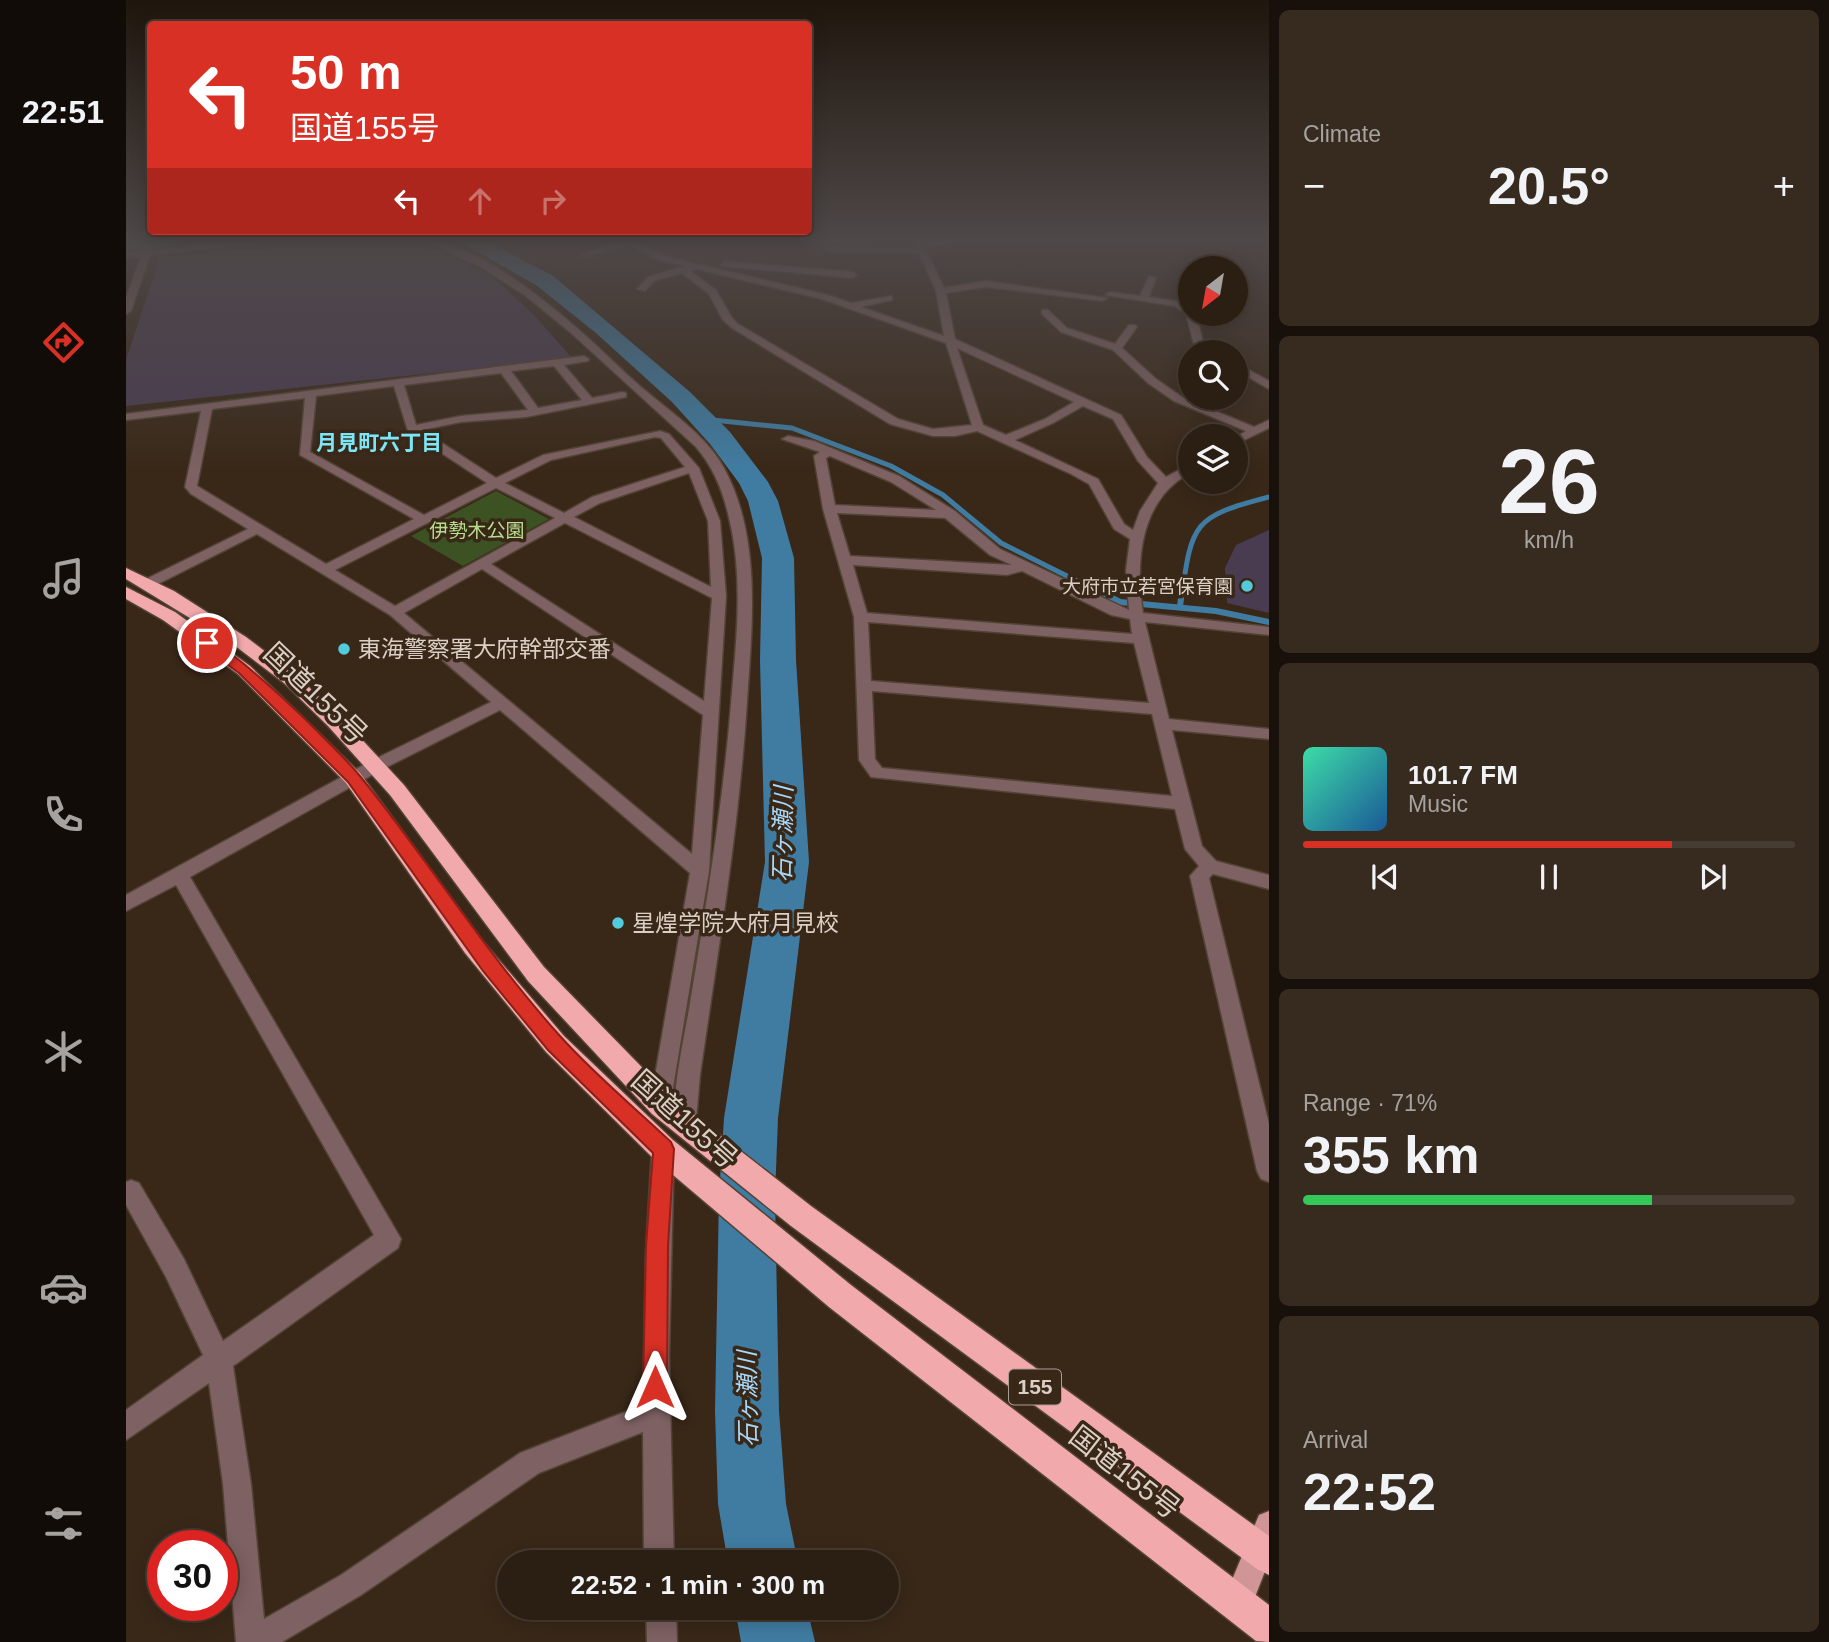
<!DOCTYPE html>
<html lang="en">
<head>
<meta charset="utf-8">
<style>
	body { margin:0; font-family:Arial,"Noto Sans JP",sans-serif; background:#372b20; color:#f1f3f6; height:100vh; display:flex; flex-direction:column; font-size:26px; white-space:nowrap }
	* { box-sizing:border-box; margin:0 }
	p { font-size:23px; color:#a6a29f }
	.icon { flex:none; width:38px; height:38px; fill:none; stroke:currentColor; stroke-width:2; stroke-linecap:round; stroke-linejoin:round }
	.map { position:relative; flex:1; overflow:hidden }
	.details { display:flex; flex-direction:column; gap:10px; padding:10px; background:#18100a; width:560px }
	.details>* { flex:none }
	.hud { position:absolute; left:21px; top:21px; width:665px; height:214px; border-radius:7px; box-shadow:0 4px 18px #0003,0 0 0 2px #473c32; background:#d93025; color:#fff; overflow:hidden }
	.needle { width:46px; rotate:211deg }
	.fabs { position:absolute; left:1052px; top:256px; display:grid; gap:14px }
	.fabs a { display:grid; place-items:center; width:70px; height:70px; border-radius:50%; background:#2b1e12; box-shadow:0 4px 18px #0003,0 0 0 2px #473c32; font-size:35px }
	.speed { position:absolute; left:21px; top:1530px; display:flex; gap:14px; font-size:35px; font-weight:700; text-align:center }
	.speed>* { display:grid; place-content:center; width:91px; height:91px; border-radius:50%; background:#2b1e12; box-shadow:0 4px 18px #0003,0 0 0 2px #473c32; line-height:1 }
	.speed .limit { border:10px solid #d22; background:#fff; color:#111 }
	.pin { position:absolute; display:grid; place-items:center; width:60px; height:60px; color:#fff; margin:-30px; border:4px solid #fff; border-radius:50%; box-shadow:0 2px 7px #0007 }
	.me { position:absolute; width:77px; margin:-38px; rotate:0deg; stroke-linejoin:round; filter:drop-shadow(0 0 5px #0008) }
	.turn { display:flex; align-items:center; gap:24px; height:147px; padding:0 28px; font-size:32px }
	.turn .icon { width:91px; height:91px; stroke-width:2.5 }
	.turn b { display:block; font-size:49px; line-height:60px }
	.lanes { display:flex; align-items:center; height:66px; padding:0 28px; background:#0003; justify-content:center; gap:35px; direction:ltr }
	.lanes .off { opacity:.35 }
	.big { font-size:52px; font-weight:600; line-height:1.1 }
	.details .card { flex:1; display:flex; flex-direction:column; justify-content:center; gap:10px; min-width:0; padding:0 24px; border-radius:10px; background:#372b20 }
	.details .dial { align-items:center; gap:0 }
	.dial b { font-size:91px; line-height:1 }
	.song { display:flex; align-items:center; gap:21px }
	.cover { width:84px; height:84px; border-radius:10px; background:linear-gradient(135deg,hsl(160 70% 55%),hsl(210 70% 35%)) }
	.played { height:7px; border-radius:4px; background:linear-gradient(90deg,#d93025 75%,#473c32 75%) }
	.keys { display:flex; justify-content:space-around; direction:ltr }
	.heat { display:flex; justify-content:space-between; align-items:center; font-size:38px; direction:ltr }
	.charge { height:10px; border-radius:5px; background:linear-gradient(90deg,#34c759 71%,#473c32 0) }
	.trip { position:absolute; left:371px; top:1550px; width:402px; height:70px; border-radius:35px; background:#2b1e12; box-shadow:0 4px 18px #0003,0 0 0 2px #473c32; font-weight:600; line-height:70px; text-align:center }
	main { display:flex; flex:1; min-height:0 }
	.tab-bar { display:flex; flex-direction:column; width:126px; justify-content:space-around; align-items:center; background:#110c07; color:#a6a29f }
	.tab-bar .icon { width:49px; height:49px }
	.tab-bar .active { color:#d93025 }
	.tab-bar b { font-size:32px; color:#f1f3f6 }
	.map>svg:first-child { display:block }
	.green { fill:#3c5223 }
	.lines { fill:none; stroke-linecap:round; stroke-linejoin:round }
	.stream-far1 { stroke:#407ca1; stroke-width:5 }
	.stream { stroke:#407ca1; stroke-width:6 }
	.river { fill:#407ca1; fill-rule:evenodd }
	.building { fill:#493c50 }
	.minor-casing { stroke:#534334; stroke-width:3 }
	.major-casing { stroke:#534334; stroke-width:3 }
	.highway-casing { stroke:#534334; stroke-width:3 }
	.minor { fill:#7e6162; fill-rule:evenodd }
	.major { fill:#d09596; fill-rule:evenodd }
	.highway { fill:#f1a9ab; fill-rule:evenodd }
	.route { fill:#d93025; stroke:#8d1f18; stroke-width:2 }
	.poi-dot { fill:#54cadd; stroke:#392818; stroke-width:2.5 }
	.labels { text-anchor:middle; stroke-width:7; stroke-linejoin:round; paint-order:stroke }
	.far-park-label { font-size:19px; fill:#b7de8c; stroke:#392818 }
	.far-poi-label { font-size:19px; fill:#dbcfc5; stroke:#392818; text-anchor:end }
	.far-neighbourhood-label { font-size:21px; font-weight:bold; fill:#7ce5f6; stroke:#392818 }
	.shield { fill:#392818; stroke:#aa9d91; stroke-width:2 }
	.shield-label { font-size:21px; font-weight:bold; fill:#dbcfc5 }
	.poi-label { font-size:23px; fill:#dbcfc5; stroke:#392818; text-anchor:start }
	.water-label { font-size:24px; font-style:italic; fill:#a7d8f9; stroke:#392818 }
	.near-street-label { font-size:28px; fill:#dbcfc5; stroke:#392818 }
</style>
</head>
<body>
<main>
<nav class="tab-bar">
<b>22:51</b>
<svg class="icon active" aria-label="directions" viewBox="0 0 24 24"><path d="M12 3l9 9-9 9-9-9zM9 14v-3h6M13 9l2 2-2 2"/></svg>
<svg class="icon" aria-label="music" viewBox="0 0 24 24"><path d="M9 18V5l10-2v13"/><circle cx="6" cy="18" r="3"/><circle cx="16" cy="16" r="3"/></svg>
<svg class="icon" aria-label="phone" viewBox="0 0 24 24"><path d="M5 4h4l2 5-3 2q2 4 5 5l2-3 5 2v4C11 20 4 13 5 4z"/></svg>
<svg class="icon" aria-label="climate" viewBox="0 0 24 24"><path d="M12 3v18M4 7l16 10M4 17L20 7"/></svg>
<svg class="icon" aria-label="car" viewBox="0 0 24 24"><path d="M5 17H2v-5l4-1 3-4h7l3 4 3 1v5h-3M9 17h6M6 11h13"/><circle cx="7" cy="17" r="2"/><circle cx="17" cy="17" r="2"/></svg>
<svg class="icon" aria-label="filters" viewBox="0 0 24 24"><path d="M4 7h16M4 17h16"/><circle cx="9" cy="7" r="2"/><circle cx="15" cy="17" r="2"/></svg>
</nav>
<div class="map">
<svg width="1143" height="1642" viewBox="0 0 1143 1642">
	<rect width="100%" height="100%" fill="#392818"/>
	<path class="green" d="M370 491 423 519 337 566 285 536Z"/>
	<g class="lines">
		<path class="stream-far1" d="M577 419 666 428 765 466 817 495 875 543 989 600
			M1055 600C1066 523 1066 517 1143 497"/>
		<path class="stream" d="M986 598 994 602 1090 611 1143 622
			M1054 607 1055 598"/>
		<path class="river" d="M0 241H55L45 247 0 251Z
			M333 241H359L426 275 564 392 604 432 642 482 652 501 668 558 670 660 683 862 652 1118 649 1195 653 1411 660 1504 672 1563H602L592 1504 589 1411 593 1195 598 1118 639 862 634 660 636 558 622 501 613 483 584 444 546 402 470 333 410 285Z
			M609 1608H681L689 1642H615Z"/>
	</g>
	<path class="building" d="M194 244 303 247 366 276 409 316 446 358 0 406V360L34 257Z
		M1143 530V613L1101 603 1099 568 1110 545Z"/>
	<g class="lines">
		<defs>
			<path id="minor" d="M114 241H147L24 255 5 311 0 314V298L15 256 0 258V252L17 251 23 242 27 245 25 250Z
				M299 241C348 241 425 305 461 337 479 353 496 371 515 387 543 411 580 435 598 468 636 538 626 626 621 702 613 827 592 951 574 1075L570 1121 567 1128 559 1131 551 1128C542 1107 560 1029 564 1003 581 900 598 797 606 692 611 635 617 574 603 518 597 491 588 468 570 447L444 332 400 296 353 266Z
				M438 241H446V242L442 244Z
				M495 241H513L511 243 542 257 702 295 725 303 766 296V300L735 307 818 336 810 291 793 253 701 252 698 247 791 248 789 244 793 241H825L821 244 798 246 818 288 860 281 981 298 976 301 860 287 820 293 829 339 995 415 1021 457 1040 477 1064 464V473C1014 500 1009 561 1017 613L1143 627V635L1019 622 1043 719 1143 729V739L1046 730 1076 846 1090 861 1143 875V889L1087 874 1083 878 1143 1124V1182L1135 1179 1131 1171 1064 876 1073 866 1059 849 1049 809 745 777 733 760 728 617 697 509 688 456 694 452 656 439 662 436 688 441 773 476 829 511 874 549 1003 610 1000 570 1004 539 988 529 963 484 945 474 851 431 829 436H807L764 424 606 328 597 320 583 294 556 273 528 281 519 291 511 289 522 277 559 266 536 261 502 245 460 257 456 254ZM570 269 696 299 820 343 846 425 807 429 772 419 612 324 606 318 590 290 564 271ZM831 348 948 402 919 419 880 435 857 425ZM957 406 987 419 1012 461 1032 483 1014 511 1007 530 998 524 972 479 889 440 927 423ZM704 456 765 482 810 510 709 505 700 458ZM711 513 819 518 864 555 886 565 724 556ZM727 565 881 575 896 571 985 615 1004 619 1006 634 741 613ZM742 622 1008 643 1023 703 745 681ZM746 691 1026 714 1046 796 756 768 749 759Z
				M598 261 727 272 731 275 727 278 595 266Z
				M1023 276 1030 278 1023 297 1055 302 1064 308V313H1070L1077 342 1092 352H1080L1068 345 1060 314 1049 306 979 295 984 292 1014 296Z
				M916 310H922L941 328 989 344 1003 325H1009L1011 327 996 348 1030 379 1056 397 1128 427 1143 420V428L1110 444V437L1120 431 1048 401 1022 383 987 350 935 332 916 314Z
				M458 356 463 359 462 361 438 365 466 398 496 392 500 393V397L400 417 335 422 296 430 370 478 417 455 534 431 543 434 573 468 594 521 600 596 583 871 543 1112 535 1115 527 1112 524 1105 564 873 374 710 255 770 64 877 275 1239 272 1248 107 1366 125 1484 138 1619 215 1575 394 1453 517 1405 520 1252 526 1149 529 1141 537 1138 545 1141 548 1149 543 1356 548 1563H518L517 1432 413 1473 235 1595 156 1642H110L97 1484 83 1383 0 1440V1410L77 1355 40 1277 0 1205V1182L5 1180 13 1183 58 1259 97 1341 248 1235 50 885 0 911V895L243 762 365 702 264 615 131 534 26 587H16V581L122 529 65 494 59 487 75 411 0 420V414ZM428 366 456 400 412 408 385 371ZM375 373 402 410 335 416 290 425 278 385ZM268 386 282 431 361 483 298 515 184 452 190 396ZM179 398 174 455 288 519 200 564 71 486 86 409ZM529 437 535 438 559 467 466 497 438 513 379 483 425 460ZM563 473 582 521 585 587 448 517 474 503ZM370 488 429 518 269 606 209 570ZM439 523 586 598 578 701 365 564ZM356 569 577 715 566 854 278 613Z
				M1110 363 1143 381V389L1110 370Z
				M520 1608H550L551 1642H521Z"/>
			<path id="major" d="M1143 1511V1561L1122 1615 1111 1619 1100 1615 1096 1604 1133 1515Z"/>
			<path id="highway" d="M0 568 48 591 120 637 170 675 216 718 278 785 418 967 544 1096 685 1206 1143 1536V1575L1131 1569 665 1226 526 1114 402 981 264 795 202 726 158 683 108 645 0 579Z
				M0 587 49 612 124 666 234 773 355 939 438 1036 547 1140 725 1285 1143 1605V1642L1130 1641 703 1307 527 1158 420 1052 339 953 220 783 112 674 37 620 0 599Z"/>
		</defs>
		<use href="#minor" class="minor-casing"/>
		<use href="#major" class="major-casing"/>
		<use href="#highway" class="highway-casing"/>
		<use href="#minor" class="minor"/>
		<use href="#major" class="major"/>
		<use href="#highway" class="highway"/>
	</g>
	<linearGradient id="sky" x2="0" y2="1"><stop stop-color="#1f160d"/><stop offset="0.51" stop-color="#4e4848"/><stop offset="1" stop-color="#4e4848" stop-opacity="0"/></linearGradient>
	<rect width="1143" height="471" fill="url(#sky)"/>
	<path class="route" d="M76 640C98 635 216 754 234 776 303 861 360 954 434 1036 468 1074 508 1107 545 1142L548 1149 542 1246 541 1387 538 1396 529 1399 521 1396 517 1387 520 1246 527 1153 422 1050 357 971 222 782 113 673 76 646Z"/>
	<g class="poi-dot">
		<circle cx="1121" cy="586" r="7"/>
		<circle cx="218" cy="649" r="7"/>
		<circle cx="492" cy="923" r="7"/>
	</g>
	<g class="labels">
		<g class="far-park-label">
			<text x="351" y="537">伊勢木公園</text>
		</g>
		<g class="far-poi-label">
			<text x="1107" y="593">大府市立若宮保育園</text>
		</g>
		<g class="far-neighbourhood-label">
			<text x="253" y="450">月見町六丁目</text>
		</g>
		<rect class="shield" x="883" y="1369.5" width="52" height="35" rx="5"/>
		<g class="shield-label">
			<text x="909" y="1394">155</text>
		</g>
		<g class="poi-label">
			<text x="232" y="657">東海警察署大府幹部交番</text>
			<text x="506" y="931">星煌学院大府月見校</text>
		</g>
		<g class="water-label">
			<text transform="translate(657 834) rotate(-89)" y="8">石ヶ瀬川</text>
			<text transform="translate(622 1399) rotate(-91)" y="8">石ヶ瀬川</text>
		</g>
		<g class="near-street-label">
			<text transform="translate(190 693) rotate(44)" y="10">国道155号</text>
			<text transform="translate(559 1119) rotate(42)" y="10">国道155号</text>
			<text transform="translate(999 1472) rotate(38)" y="10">国道155号</text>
		</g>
	</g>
</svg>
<div class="fabs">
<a><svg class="needle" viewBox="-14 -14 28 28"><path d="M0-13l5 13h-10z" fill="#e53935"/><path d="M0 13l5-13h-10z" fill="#a6a29f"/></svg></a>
<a><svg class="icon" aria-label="search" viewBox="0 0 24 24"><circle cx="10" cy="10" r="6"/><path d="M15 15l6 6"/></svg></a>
<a><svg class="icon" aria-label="layers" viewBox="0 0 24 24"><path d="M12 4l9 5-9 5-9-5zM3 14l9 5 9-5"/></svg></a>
</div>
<div class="speed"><div class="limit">30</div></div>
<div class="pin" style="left:81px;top:643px;background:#d93025"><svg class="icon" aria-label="arrive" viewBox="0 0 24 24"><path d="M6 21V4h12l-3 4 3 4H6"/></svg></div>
<svg class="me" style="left:529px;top:1387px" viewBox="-20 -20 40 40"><path d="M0-17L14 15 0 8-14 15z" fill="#d93025" stroke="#fff" stroke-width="4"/></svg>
<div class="trip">22:52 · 1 min · 300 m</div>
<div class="hud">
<div class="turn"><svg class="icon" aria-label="left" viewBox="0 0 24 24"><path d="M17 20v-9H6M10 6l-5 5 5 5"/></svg><div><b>50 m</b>国道155号</div></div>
<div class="lanes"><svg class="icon" aria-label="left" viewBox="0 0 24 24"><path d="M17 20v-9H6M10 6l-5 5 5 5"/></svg><svg class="icon off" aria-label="ahead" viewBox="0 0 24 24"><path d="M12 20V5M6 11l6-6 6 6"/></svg><svg class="icon off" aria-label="right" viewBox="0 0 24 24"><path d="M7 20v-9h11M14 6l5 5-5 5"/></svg></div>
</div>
</div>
<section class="details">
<div class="card"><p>Climate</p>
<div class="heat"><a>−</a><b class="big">20.5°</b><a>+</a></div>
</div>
<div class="card dial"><b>26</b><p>km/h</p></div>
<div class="card">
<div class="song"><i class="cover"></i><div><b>101.7 FM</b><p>Music</p></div></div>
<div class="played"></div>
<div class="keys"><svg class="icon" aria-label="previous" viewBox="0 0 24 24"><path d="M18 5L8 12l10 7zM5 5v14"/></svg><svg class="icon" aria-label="pause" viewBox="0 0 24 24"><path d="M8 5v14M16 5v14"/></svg><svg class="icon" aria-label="next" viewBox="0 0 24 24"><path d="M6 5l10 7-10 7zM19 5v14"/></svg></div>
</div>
<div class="card"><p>Range · 71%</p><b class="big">355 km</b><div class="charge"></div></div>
<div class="card"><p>Arrival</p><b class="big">22:52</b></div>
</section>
</main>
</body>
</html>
